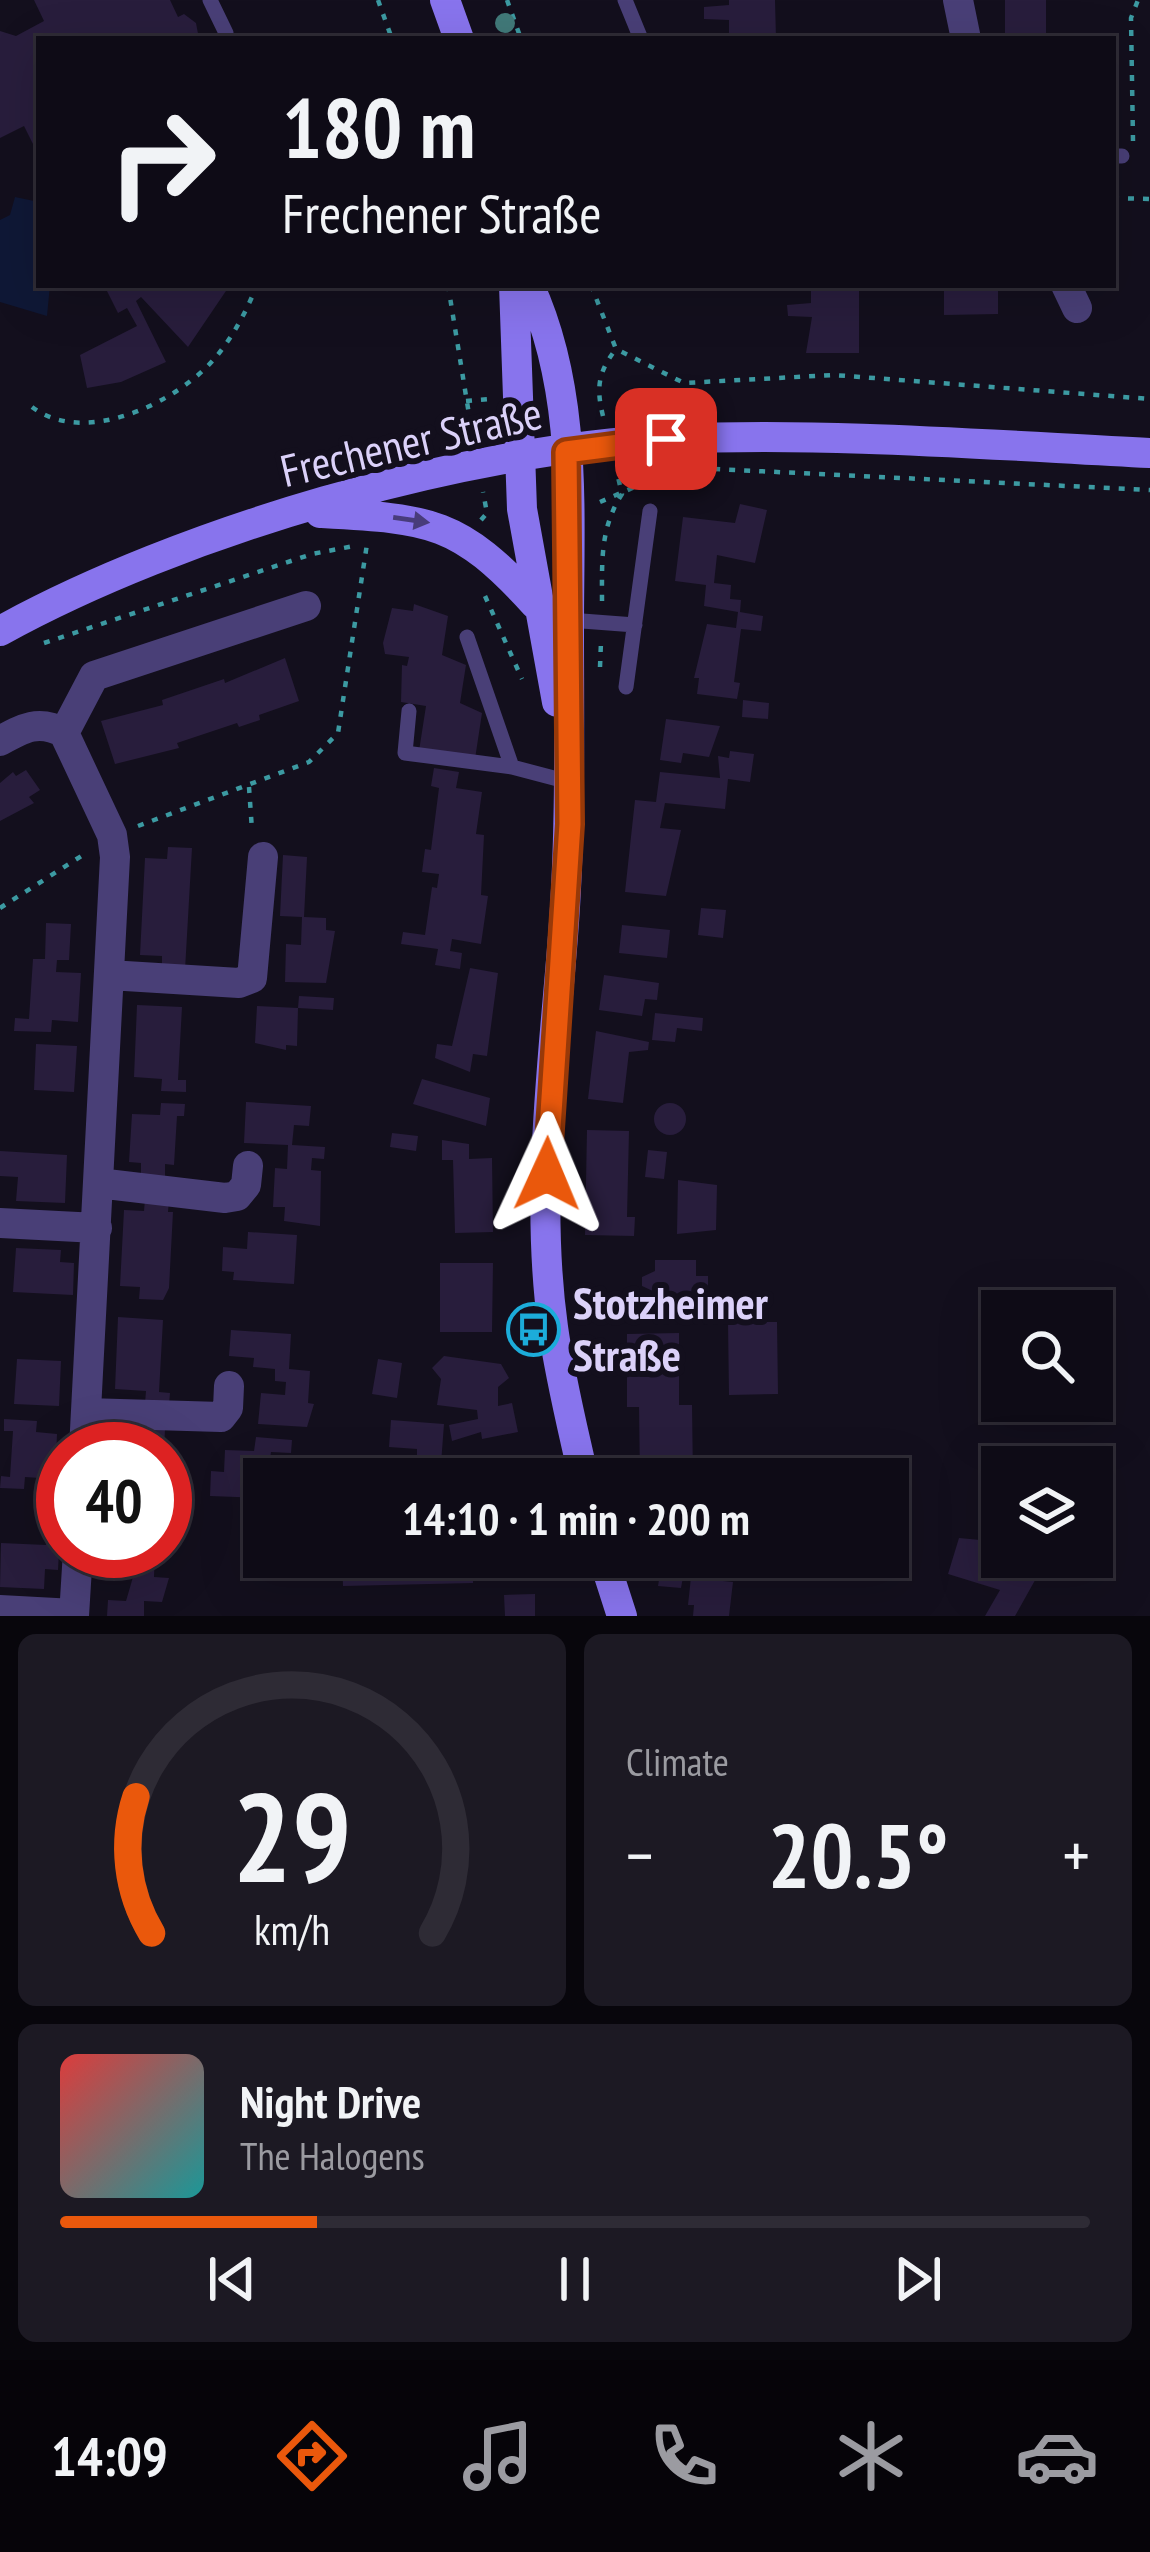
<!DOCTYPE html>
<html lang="en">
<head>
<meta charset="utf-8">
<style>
	body { margin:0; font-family:"PT Sans Narrow",sans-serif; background:#1c1923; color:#f1f3f6; height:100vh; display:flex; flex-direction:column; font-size:45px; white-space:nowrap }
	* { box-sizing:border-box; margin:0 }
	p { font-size:39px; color:#9b9ba1 }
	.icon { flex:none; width:66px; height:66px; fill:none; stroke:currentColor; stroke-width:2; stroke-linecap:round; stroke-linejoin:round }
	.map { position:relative; height:1616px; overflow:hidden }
	.sheet { display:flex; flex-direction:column; gap:18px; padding:18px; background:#08060c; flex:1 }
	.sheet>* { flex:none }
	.banner { position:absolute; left:36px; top:36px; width:1080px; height:252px; border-radius:0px; box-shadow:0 12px 48px #0002,0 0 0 3px #2e2b35; background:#0e0b16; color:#f1f3f6; overflow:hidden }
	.buttons { position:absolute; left:981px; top:1290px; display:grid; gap:24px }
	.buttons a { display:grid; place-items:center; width:132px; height:132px; border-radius:0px; background:#0e0b16; box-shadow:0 12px 48px #0002,0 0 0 3px #2e2b35; font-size:60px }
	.speed { position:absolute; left:36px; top:1422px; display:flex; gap:24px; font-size:60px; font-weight:700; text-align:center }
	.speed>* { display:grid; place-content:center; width:156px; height:156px; border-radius:50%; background:#0e0b16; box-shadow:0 12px 48px #0002,0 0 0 3px #2e2b35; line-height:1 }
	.speed .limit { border:18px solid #d22; background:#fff; color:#111 }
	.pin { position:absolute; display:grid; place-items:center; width:102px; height:102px; color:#fff; margin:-51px; border-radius:24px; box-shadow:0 6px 18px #0006 }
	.me { position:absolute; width:132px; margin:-66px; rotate:1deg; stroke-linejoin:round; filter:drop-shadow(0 0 9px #0008) }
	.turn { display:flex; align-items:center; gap:42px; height:252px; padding:0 48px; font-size:54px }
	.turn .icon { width:156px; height:156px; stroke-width:2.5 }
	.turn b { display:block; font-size:84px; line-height:102px }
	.big { font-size:90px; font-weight:700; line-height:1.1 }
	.sheet .card { flex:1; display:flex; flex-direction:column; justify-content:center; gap:18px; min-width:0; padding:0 42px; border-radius:18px; background:#1c1923 }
	.sheet .dial { align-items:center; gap:0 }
	.dial svg { height:312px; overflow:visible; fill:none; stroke:#2e2b35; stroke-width:7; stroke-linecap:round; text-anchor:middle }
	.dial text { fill:#f1f3f6; stroke:none }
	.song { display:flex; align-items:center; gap:36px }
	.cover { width:144px; height:144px; border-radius:18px; background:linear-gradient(135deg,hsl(0 70% 55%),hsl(180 70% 35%)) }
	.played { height:12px; border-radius:6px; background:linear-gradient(90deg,#ea580c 25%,#2e2b35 25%) }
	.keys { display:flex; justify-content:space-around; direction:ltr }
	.heat { display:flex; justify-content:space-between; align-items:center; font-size:66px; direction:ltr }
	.sheet .tiles { flex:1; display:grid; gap:18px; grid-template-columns:1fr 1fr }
	.card:last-child { grid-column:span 2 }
	.trip { position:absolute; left:243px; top:1458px; width:666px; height:120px; border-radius:0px; background:#0e0b16; box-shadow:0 12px 48px #0002,0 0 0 3px #2e2b35; font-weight:700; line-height:120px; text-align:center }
	.tab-bar { display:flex; height:192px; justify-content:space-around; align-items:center; background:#060409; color:#9b9ba1 }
	.tab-bar .icon { width:84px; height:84px }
	.tab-bar .current { color:#ea580c }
	.tab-bar b { font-size:54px; color:#f1f3f6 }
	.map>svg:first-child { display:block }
	.water { fill:#0f1836 }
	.building { fill:#281d3c }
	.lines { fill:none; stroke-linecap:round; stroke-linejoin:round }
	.path { stroke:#3c9aa2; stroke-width:4.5; stroke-dasharray:6 9; stroke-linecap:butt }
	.lane { stroke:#493f77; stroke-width:15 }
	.street { stroke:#493f77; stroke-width:30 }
	.secondary { stroke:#8874ed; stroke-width:30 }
	.tree { fill:#417979 }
	.oneway { fill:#483c7b }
	.route-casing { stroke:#983908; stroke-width:30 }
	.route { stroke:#ea580c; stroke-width:21 }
	.labels { text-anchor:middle; stroke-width:12; stroke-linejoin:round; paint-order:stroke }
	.street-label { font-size:45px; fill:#dbd1f9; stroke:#130f1d }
	.poi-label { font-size:45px; font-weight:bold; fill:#dbd1f9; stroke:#130f1d; text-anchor:start }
</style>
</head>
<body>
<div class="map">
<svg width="1150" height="1616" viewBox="0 0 1150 1616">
	<rect width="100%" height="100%" fill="#130f1d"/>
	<path class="water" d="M15 197 39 202V218L34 222 39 285H50L47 316 0 302V220L10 215Z"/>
	<path class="building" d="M34 0H170L178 17 184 14 196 23 199 39H39V156L24 126 0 138V31L16 36 44 21Z
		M729 0H775L776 39H729V20L704 19V7L729 5Z
		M1005 0H1046V35L1055 39 1005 38Z
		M104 285H230L188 347 141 297 136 301 166 362 121 382 87 388 80 355 137 326 127 308 118 313Z
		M811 285H859V353H806L812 317 788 316 787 305 811 303Z
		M944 285H998V314L944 315Z
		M740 504 767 510 755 563 717 555 714 583 731 585 730 599 741 600 740 612 763 616 761 631 741 629 734 682 740 683 737 699 697 694 699 678H694L707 624 736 628 738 612 704 606 706 585 675 581 683 517 735 523Z
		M414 604 448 616 442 655 466 665 460 703 482 713 475 759 419 751 426 706 401 702 402 665 407 666 409 657 385 654 383 643 392 608 413 611Z
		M285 658 299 701 259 715 260 720 239 727 237 723 177 743 179 748 115 764 101 721 163 705 162 700 224 679 225 683Z
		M743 700 769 703 768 719 742 717Z
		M666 719 720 726 709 757 683 753 681 763 660 760Z
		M730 751 754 754 750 782 728 779 725 809 665 803 660 828 681 830 666 896 625 892 635 800 656 802 660 772 720 778 718 756 729 758Z
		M434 768 459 772 456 788 482 792 476 834 484 835 481 895 488 896 481 944 452 939 450 951 462 953 460 969 435 965 438 949 401 944 403 932 425 935 432 887 437 888 439 874 422 872 425 849 431 850 439 788 431 786Z
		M26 770 40 790 29 797 34 803 0 821V783L13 772 16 776Z
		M168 847 192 848 185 970 162 968V956L140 955 145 858 167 859Z
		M283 855 307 857 304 917 326 918V930L335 931 326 983 285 982 286 944 301 945 302 917 280 916Z
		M701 908 726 910 723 938 698 935Z
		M46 923 71 924 69 960H57L56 972 81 973 78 1022 52 1020 51 1032 14 1031 15 1018 29 1019 33 959H45Z
		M622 925 670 930 667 958 619 953Z
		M470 968 498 973 487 1056 473 1054 470 1072 435 1058 437 1044 452 1046Z
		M604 975 659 983 657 1000 645 999 642 1016 599 1010Z
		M299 996 334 998 333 1010 298 1008 297 1046 286 1045V1050L255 1043 257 1006 298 1008Z
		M137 1005 182 1007 178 1080H186V1092L161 1091 162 1079 134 1077Z
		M655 1013 703 1018 702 1031 677 1028 675 1042 652 1040Z
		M596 1031 649 1042 648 1050 629 1052 623 1103 588 1099Z
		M36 1044 77 1046 74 1092 34 1090Z
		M422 1079 490 1098 486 1126 413 1104Z
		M246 1102 311 1106 309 1126 294 1125 292 1145 325 1147 324 1159 312 1158 311 1170 321 1171 320 1226 284 1221 285 1207H273L275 1168 287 1169 288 1145 244 1143Z
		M161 1103 185 1104 184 1116H177L174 1165 165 1164V1176L141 1175V1163L129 1162 132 1114 160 1115Z
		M654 1119a16 16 0 1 1 32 0a16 16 0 1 1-32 0Z
		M587 1130 629 1131 627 1217H635L634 1236 585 1235Z
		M392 1133 418 1136 416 1151 390 1147Z
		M442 1140 469 1144V1159L492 1158 493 1232 455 1233 453 1160H442Z
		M648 1150 667 1152 664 1179 645 1177Z
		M0 1151 67 1155 65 1203 16 1201 18 1177 0 1176Z
		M678 1180 717 1185 716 1230 677 1234Z
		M145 1199 169 1200 168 1212H173L169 1288 163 1300 139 1299 140 1287 120 1286 124 1210 144 1211Z
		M248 1232 297 1235 294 1284 233 1280 234 1272 222 1271 223 1247 247 1249Z
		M16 1248 61 1250 60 1262 74 1263 73 1295 13 1292Z
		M655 1260H696V1276H708V1310L655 1311V1292L642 1286V1277L655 1271Z
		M440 1263H493L492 1332H440Z
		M118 1317 163 1320 159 1392 170 1393 169 1405 145 1403 146 1391 115 1389Z
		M728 1322H777L778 1394 729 1395Z
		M231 1330 291 1334 289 1369 310 1371 308 1403 314 1404 307 1427 258 1424 261 1393 285 1395 286 1382 275 1381V1369L253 1367 254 1358 229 1356Z
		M679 1333V1405H692L693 1479H640L639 1407H627V1334Z
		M444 1356 501 1364 509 1378 498 1387V1406L512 1403 518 1432 482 1439 481 1432 452 1441 449 1425 478 1419 477 1410 437 1405 441 1379 432 1368Z
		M17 1359 61 1361 59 1406 14 1404Z
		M378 1359 402 1363 397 1398 372 1394Z
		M4 1419 37 1421 36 1432 57 1434 55 1479 25 1477 24 1489 0 1488 1 1476 10 1477 13 1431H4Z
		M391 1420 444 1424 441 1464 417 1462V1449L389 1447Z
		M138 1428 165 1429 164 1449H112L113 1439 138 1440Z
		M256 1437 292 1440 291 1453 271 1452 264 1498 210 1496 211 1471 224 1472 225 1450 254 1451Z
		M461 1465 515 1468 514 1479H460Z
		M47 1533H60L58 1570 45 1569 44 1589 0 1587 1 1543 46 1545Z
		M959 1538 1002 1542V1557H1048L1015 1616H985L1000 1590 948 1574Z
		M110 1551H155L154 1577 169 1578 162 1602 144 1601V1616H107L108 1600 126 1601 133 1577 109 1575Z
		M342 1557H473V1583L343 1586Z
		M683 1557H726L723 1581 733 1582 729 1616H693L694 1605H688L691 1577H683L681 1588 658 1586 660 1574 681 1576Z
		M535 1594V1616H505L504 1595Z"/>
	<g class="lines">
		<path class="path" d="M378 0 392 39
			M507 0 521 39
			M1133 141 1131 18 1138 0
			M1113 198 1150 199
			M448 285 473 439
			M591 285 616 349 684 383 834 375 1150 399
			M466 401 490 399
			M32 407C84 447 177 403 215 358 233 337 247 310 257 285
			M603 416C596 388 598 372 616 349
			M600 502 660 476 715 469 1150 490
			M481 520 487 513 483 492
			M485 596 522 679
			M602 601C602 561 600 528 622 494L617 473
			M44 643 312 554 354 546
			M600 667 601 642
			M249 787 252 830
			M138 826 309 762 338 733 367 544
			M0 908 86 853"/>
		<path class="lane" d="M210 0 226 33
			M625 0 641 39
			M1113 156H1122
			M569 620 635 625
			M467 637 512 767 569 782
			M626 687 650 511
			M409 711 405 753 512 767"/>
		<path class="street" d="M958 0 966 39
			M1066 285 1077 308
			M64 733 112 835 115 857 84 1449
			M64 733 94 676 306 606
			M0 741C23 728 39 719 64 733
			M109 975 239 983 252 978 263 857
			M98 1183 225 1198 237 1196 246 1185 248 1166
			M0 1223 97 1228
			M86 1413 221 1417 228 1408 229 1386
			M0 1610 74 1614
			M74 1616 78 1551"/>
		<path class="secondary" d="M445 0 459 39
			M514 285 522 509 557 702
			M529 285C578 391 569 512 569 626 569 730 571 833 563 936 553 1065 535 1198 553 1327 560 1378 573 1429 584 1479
			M320 513C431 519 458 520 535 604
			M0 631C181 531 462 449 669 439 828 432 991 445 1150 453
			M603 1557 622 1616"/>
	</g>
	<circle class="tree" cx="505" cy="23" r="10"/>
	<defs><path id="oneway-solid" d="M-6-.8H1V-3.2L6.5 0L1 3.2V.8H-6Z" transform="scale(3)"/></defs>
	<use class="oneway" href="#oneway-solid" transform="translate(411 520) rotate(8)"/>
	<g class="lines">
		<defs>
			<path id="route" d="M547 1174 570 824 566 452 666 439"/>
		</defs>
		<use href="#route" class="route-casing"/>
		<use href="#route" class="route"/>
	</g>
	<defs>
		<symbol id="bus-ring" viewBox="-11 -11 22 22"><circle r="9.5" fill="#130f1d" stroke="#1cacda" stroke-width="1.5"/><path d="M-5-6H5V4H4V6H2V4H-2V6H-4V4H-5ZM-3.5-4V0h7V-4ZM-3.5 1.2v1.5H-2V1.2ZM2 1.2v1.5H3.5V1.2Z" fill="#1cacda"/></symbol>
	</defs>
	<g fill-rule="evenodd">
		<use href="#bus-ring" x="504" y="1300" width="59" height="59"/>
	</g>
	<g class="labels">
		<g class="street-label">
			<text transform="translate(411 442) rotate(-13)" y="16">Frechener Straße</text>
		</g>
		<g class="poi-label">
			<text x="573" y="1319">Stotzheimer<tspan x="573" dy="52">Straße</tspan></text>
		</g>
	</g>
</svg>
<div class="buttons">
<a><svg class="icon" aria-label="search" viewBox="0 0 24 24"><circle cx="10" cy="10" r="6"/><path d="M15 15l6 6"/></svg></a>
<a><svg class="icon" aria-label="layers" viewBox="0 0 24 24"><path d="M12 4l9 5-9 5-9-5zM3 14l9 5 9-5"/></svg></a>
</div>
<div class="speed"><div class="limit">40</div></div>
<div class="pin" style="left:666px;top:439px;background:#d93025"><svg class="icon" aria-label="arrive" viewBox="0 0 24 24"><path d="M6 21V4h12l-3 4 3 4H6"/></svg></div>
<svg class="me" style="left:547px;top:1174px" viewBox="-20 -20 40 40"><path d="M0-17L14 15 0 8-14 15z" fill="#ea580c" stroke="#fff" stroke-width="4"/></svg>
<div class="trip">14:10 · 1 min · 200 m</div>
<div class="banner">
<div class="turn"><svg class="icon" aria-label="right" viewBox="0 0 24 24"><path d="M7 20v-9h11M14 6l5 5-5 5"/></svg><div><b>180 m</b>Frechener Straße</div></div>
</div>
</div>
<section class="sheet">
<div class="tiles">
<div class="card dial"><svg viewBox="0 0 100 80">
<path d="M14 69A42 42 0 1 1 86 69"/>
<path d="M14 69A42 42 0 0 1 10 34" stroke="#ea580c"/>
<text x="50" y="56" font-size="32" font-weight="700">29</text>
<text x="50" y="72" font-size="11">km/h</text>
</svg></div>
<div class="card"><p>Climate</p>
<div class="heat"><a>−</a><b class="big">20.5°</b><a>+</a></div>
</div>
<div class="card">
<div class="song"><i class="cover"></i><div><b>Night Drive</b><p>The Halogens</p></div></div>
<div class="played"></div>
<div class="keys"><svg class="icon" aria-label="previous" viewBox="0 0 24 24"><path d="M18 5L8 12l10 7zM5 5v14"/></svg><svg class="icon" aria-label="pause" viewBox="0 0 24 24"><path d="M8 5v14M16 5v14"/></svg><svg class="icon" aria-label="next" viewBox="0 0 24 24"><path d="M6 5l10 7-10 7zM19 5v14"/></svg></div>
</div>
</div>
</section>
<nav class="tab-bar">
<b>14:09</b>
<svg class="icon current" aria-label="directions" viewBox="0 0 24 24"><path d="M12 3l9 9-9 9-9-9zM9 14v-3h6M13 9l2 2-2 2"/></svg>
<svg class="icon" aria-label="music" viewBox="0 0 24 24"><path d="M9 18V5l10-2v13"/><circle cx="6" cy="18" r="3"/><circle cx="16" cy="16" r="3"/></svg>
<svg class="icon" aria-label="phone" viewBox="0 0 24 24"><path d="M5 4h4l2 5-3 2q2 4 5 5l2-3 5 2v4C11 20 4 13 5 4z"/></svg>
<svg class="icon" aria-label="climate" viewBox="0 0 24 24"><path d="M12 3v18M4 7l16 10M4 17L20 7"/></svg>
<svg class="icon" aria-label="car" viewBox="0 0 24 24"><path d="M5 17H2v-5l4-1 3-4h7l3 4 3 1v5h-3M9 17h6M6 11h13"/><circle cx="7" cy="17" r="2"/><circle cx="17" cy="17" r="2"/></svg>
</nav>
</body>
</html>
